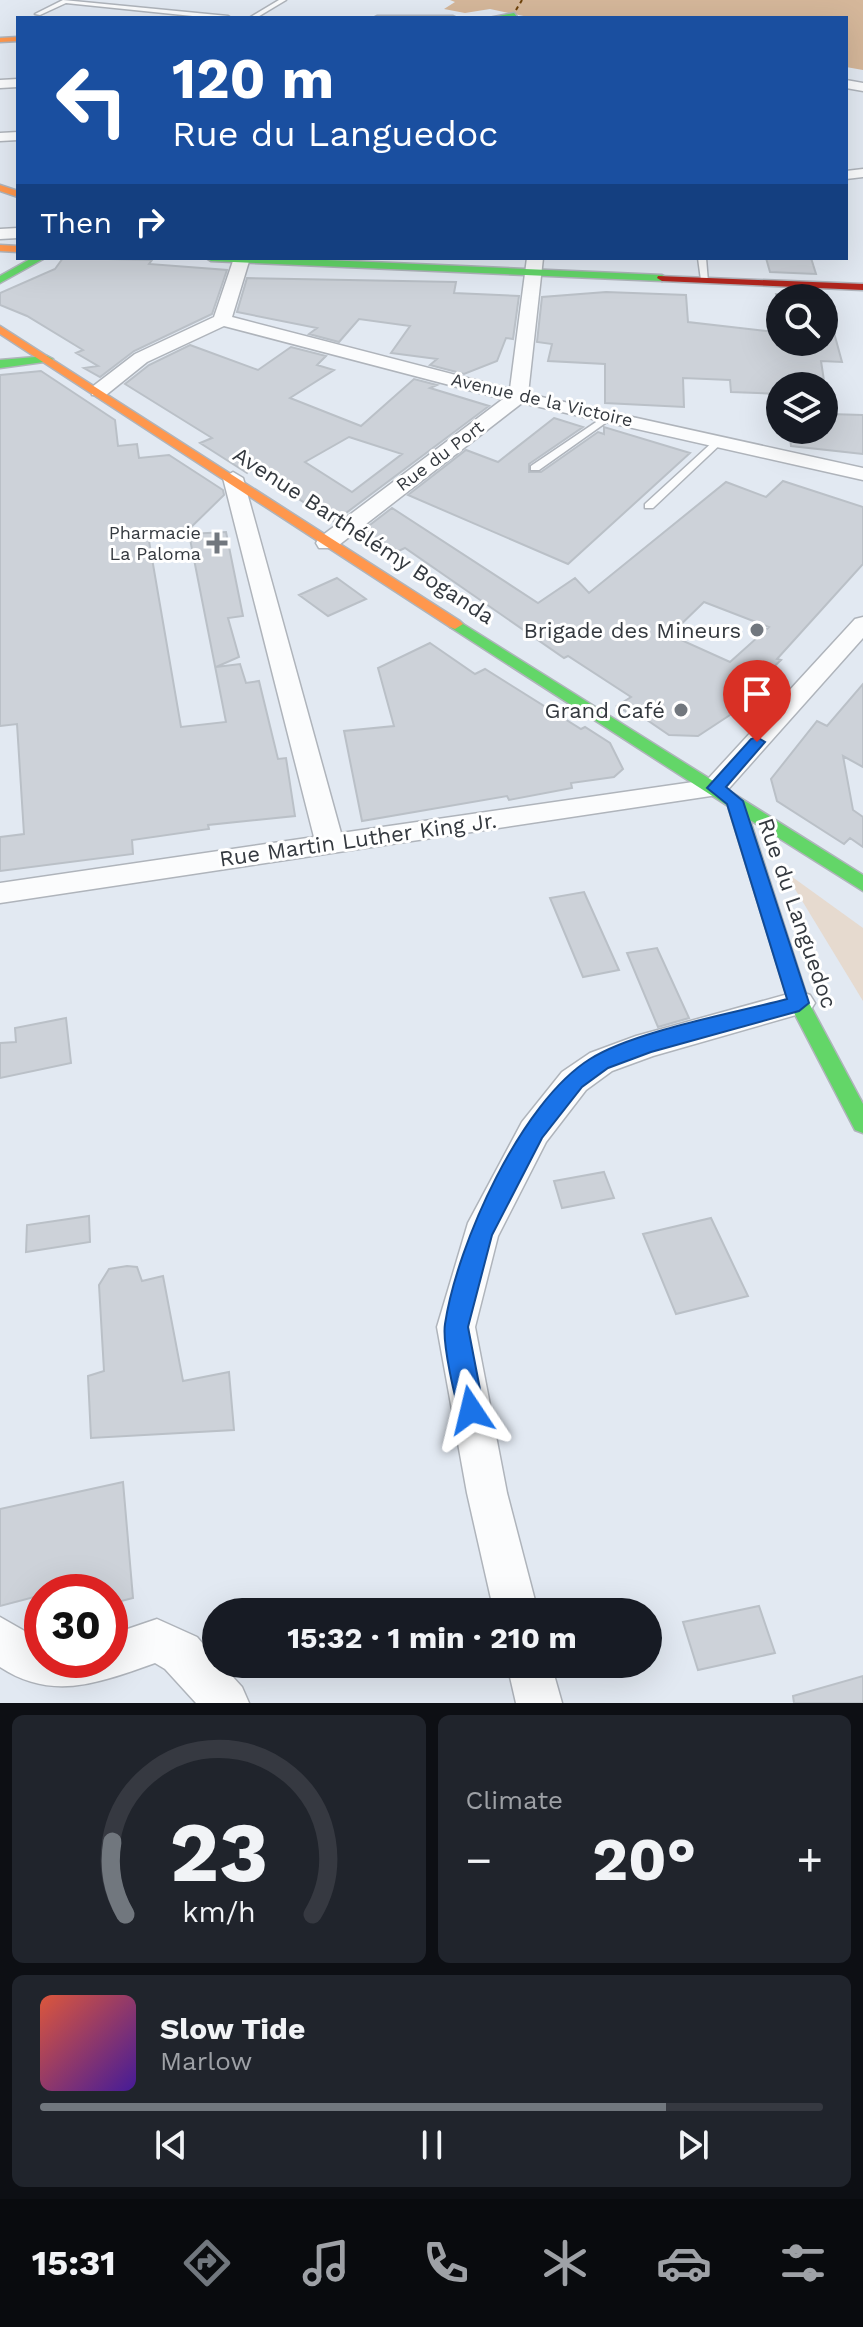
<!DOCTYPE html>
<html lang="en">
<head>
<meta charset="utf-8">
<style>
	body { margin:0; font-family:"Work Sans",sans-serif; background:#20242c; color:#f1f3f6; height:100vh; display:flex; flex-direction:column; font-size:30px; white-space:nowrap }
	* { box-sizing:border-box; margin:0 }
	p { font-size:26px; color:#9ea1a6 }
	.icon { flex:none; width:44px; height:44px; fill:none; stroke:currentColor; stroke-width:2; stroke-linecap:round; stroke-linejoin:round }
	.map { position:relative; height:1703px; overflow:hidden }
	.panel { display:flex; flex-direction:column; gap:12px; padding:12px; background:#0d0f14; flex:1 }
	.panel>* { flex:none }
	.hud { position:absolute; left:16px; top:16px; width:832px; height:244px; border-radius:0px; box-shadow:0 8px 32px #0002; background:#1a4fa0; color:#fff; overflow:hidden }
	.controls { position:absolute; left:766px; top:284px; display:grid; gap:16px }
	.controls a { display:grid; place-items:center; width:72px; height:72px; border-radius:50%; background:#171b24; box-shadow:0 8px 32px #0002; font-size:40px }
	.speed { position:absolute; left:24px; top:1574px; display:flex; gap:16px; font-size:40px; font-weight:700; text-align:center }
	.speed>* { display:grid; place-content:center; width:104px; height:104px; border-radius:50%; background:#171b24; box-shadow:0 8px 32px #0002; line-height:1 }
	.speed .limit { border:12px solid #d22; background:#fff; color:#111 }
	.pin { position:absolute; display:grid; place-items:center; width:68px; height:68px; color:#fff; margin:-82px -34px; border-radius:50% 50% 50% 0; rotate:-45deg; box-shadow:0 0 8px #0007 }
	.pin .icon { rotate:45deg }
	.me { position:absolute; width:88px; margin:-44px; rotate:350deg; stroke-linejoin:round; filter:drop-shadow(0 0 6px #0008) }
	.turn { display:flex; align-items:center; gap:28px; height:168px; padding:0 24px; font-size:36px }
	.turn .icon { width:104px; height:104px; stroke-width:2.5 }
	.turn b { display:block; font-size:56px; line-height:68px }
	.then { display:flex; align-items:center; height:76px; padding:0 24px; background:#0003; gap:16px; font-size:30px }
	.big { font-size:60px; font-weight:700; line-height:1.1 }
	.panel .widget { flex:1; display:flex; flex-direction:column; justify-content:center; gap:12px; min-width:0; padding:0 28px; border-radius:12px; background:#20242c }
	.panel .dial { align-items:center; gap:0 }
	.dial svg { height:208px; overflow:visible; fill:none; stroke:#363941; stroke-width:7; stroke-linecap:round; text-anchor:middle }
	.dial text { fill:#f1f3f6; stroke:none }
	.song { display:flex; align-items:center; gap:24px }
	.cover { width:96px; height:96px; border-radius:12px; background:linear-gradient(135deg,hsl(10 70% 55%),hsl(260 70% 35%)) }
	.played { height:8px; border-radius:4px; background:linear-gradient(90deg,#71777e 80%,#363941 80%) }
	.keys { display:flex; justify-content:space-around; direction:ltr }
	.heat { display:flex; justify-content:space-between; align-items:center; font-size:44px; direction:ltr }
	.panel .tiles { flex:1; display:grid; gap:12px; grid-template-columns:1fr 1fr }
	.widget:last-child { grid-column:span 2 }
	.trip { position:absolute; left:202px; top:1598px; width:460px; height:80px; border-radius:40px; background:#171b24; box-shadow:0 8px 32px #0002; font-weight:700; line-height:80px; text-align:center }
	.menu { display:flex; height:128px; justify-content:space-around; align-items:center; background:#090b0e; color:#9ea1a6 }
	.menu .icon { width:56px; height:56px }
	.menu .selected { color:#71777e }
	.menu b { font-size:36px; color:#f1f3f6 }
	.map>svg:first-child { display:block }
	.green { fill:#e6dacf }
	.water { fill:#d5b79a }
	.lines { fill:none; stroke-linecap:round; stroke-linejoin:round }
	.ferry { stroke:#6d4109; stroke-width:2; stroke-dasharray:4 4; stroke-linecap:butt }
	.building { fill:#cdd2d9; stroke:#bac0c7; stroke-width:2; fill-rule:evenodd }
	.lane-casing { stroke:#afb4bb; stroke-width:3 }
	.street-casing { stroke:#afb4bb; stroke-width:3 }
	.fast-casing { stroke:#afb4bb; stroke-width:3 }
	.slow-casing { stroke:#afb4bb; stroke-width:3 }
	.jam-casing { stroke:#afb4bb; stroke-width:3 }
	.lane { fill:#fbfcfd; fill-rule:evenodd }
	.street { fill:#fbfcfd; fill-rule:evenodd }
	.fast { fill:#63d668; fill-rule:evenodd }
	.slow { fill:#ff974d; fill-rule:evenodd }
	.jam { fill:#b3261e; fill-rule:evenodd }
	.route { fill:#1a73e8; stroke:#114b97; stroke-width:2 }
	.poi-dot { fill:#71777e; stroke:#fff; stroke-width:3 }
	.labels { text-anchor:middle; stroke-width:6; stroke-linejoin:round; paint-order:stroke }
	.far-street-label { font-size:18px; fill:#34393f; stroke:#fff }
	.far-poi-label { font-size:18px; fill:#34393f; stroke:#fff; text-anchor:end }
	.street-label { font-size:22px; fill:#34393f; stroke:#fff }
	.poi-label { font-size:22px; fill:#34393f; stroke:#fff; text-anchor:end }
</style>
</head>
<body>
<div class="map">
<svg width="863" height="1703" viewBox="0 0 863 1703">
	<rect width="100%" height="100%" fill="#e2e9f2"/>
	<path class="green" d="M784 871 863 928V1001Z"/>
	<path class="water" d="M450 0H863V70L846 67V18H533L490 9 465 13 444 9 455 2Z"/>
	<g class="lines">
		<path class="ferry" d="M516 10 522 0"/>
	</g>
	<path class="building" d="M63 258 152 260 149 264 227 270 212 314 134 351 100 377 84 368 98 366 76 353 83 350 27 316 0 305V293L55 269Z
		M766 258H811L816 274 770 272Z
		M247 278 456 282 454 293 519 296 513 339 506 338 497 361 464 374 430 365 437 359 391 353 410 326 359 319 339 342 309 334 317 328 237 312Z
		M606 292 686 295 688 322 775 332 771 312H780V342H824V298H780V311L776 294 824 296 842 362 821 361 829 414 863 415V454L791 446 789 430H824V386H780V394L731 392 730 380 683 378 684 407 605 403V364L548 361 552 344 537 342 542 297Z
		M190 345 258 370 291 347 326 356 317 365 334 370 290 398 361 426 414 379 437 385 430 388 489 406 334 522 251 468 247 473 200 443 212 438 125 384 149 365ZM349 437 402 454 352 492 305 462Z
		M41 371 115 420 118 446 137 444 139 458 169 455 223 490 224 495 183 535 149 541 181 727 226 722 189 534 226 532 243 616 228 618 239 657 216 667 240 664 246 683 259 681 278 759 286 758 295 816 208 825 209 829 132 840 133 854 0 871V837L24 834 17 724 0 726V375Z
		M554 418 583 427 529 464V472H541L598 432 604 434V427L690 453 568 564 408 495 466 450 498 462Z
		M783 481 863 507V564L777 659 781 660 764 676 769 678 733 713 698 736 669 735 644 718 640 720 617 706 631 697 568 656 564 658 405 548 394 553 362 531 392 508 538 603 575 578 589 593 726 482 766 497ZM704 602 769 627 730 662 670 635Z
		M337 578 366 599 328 616 299 595Z
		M430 643 475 674 485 669 581 729 585 727 610 743 623 769 614 777 571 783 572 788 509 800 507 796 362 821 344 731 394 726 378 668Z
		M863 684V767L843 756 853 810 863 817V847L850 838 844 844 777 801 771 779 817 721 827 726Z
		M584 892 619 970 583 977 550 898Z
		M657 948 689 1018 658 1027 627 953Z
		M66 1018 71 1063 0 1078V1043L16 1042 15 1028Z
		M604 1172 614 1198 562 1208 554 1181Z
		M89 1216 90 1242 26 1252 27 1225Z
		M711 1218 748 1296 676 1314 643 1234Z
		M127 1266 137 1267 142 1281 163 1276 183 1381 229 1372 234 1430 91 1438 88 1376 104 1371 99 1285 109 1269Z
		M123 1482 133 1598 110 1604V1592H42V1595L0 1606V1509Z
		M759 1606 775 1653 698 1670 683 1622Z
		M863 1676V1703H794L793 1696Z"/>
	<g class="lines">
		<defs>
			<path id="lane" d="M63 0 228 16 231 18H212L66 3 40 15 35 14Z
				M279 0H286L256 18H249Z
				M698 258H706L708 282 701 280Z
				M608 414 613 417 611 419 539 470H531V466Z
				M716 439 724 441 653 508H645V504Z"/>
			<path id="street" d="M18 79V87L0 88V80Z
				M846 80 863 83V91L846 88Z
				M18 132V140L0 141V133Z
				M863 169V177L846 179V171Z
				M18 228V238L0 239V229Z
				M234 258H250L232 317 510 389 527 258H543L528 394 863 468V480L522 403 335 548H319L316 543 319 538 503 399 224 326 147 362 106 395H92V387L135 354 214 317Z
				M233 472 243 478 341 833 707 780 855 619 863 617V638L724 794 0 903V883L314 837 223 478Z
				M799 991 810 995 815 1003 810 1011 653 1056 612 1071 586 1090 546 1142 498 1236 475 1327 507 1493 538 1612H494L467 1493 437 1327 468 1223 522 1122 562 1072 590 1053 636 1036Z
				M0 1617 42 1641V1660H110V1635L157 1619 197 1637 216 1659V1664H221L242 1687 249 1703H196L165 1669 155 1663C101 1682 53 1702 0 1667Z
				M507 1664H551L562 1703H516Z"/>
			<path id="fast" d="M514 13 517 17 489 18Z
				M377 16H453L457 18H373Z
				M32 258H45L0 283V276Z
				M206 258H281L662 275 667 278 662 281 211 261Z
				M47 356 53 359 51 361 0 368V360Z
				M455 619 863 875V891L750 820 809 1003 863 1104V1133L855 1130 789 1003 728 806 450 627V621Z"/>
			<path id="slow" d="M18 37V41L0 42V38Z
				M0 185 18 191V197L0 191Z
				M0 245 18 246V252L0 251Z
				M0 326 460 621 463 624 455 629 450 627 0 334Z"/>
			<path id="jam" d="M658 276 863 284V290L662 281 657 278Z"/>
		</defs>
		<use href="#lane" class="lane-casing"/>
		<use href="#street" class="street-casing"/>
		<use href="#fast" class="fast-casing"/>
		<use href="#slow" class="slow-casing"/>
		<use href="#jam" class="jam-casing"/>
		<use href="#lane" class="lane"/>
		<use href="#street" class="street"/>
		<use href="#fast" class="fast"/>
		<use href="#slow" class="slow"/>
		<use href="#jam" class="jam"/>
	</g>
	<path class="route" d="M757 737 765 742 726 787 743 801 809 1003 799 1011 651 1052 608 1068 582 1087 542 1138 492 1235 468 1327 484 1410 480 1419 471 1423 462 1419C455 1401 442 1343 445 1324 457 1244 521 1102 590 1059 634 1031 735 1013 787 999L727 804 707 788 751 739Z"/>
	<g class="poi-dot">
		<path d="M213 531h8v8h8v8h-8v8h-8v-8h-8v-8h8z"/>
		<circle cx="757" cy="630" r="8"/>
		<circle cx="681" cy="710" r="8"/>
	</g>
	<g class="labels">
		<g class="far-street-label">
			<text transform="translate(542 400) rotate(13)" y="6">Avenue de la Victoire</text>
			<text transform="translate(440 456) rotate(-37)" y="6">Rue du Port</text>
		</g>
		<g class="far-poi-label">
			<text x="201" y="539">Pharmacie<tspan x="201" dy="21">La Paloma</tspan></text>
		</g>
		<g class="street-label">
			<text transform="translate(364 535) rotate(33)" y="8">Avenue Barthélémy Boganda</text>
			<text transform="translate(358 839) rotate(-8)" y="8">Rue Martin Luther King Jr.</text>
			<text transform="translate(798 913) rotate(71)" y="8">Rue du Languedoc</text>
		</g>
		<g class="poi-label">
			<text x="741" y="638">Brigade des Mineurs</text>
			<text x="665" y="718">Grand Café</text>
		</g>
	</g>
</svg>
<div class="controls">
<a><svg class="icon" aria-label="search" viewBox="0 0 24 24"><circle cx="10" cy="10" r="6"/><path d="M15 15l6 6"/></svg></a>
<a><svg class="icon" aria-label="layers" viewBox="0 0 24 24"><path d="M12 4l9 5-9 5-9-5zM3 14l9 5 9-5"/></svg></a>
</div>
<div class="speed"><div class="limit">30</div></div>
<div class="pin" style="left:757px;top:742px;background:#d93025"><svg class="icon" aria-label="arrive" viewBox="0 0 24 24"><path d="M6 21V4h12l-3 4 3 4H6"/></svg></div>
<svg class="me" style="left:471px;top:1410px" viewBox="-20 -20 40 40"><path d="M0-17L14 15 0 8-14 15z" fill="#1a73e8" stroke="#fff" stroke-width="4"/></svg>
<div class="trip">15:32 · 1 min · 210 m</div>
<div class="hud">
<div class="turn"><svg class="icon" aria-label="left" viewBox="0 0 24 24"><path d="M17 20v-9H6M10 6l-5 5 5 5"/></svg><div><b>120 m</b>Rue du Languedoc</div></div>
<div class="then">Then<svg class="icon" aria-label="right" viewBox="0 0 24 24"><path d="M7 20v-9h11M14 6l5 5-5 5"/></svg></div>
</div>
</div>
<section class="panel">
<div class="tiles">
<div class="widget dial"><svg viewBox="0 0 100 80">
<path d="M14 69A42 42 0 1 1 86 69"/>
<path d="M14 69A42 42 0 0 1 9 41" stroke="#71777e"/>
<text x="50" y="56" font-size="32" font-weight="700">23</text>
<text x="50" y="72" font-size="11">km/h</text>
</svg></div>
<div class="widget"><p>Climate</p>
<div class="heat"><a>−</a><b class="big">20°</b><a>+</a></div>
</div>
<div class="widget">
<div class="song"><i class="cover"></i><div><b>Slow Tide</b><p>Marlow</p></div></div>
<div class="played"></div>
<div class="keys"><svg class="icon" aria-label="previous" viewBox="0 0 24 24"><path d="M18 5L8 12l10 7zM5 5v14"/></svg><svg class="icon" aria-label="pause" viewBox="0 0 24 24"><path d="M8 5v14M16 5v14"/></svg><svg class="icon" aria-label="next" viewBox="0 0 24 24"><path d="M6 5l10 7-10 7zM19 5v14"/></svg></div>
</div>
</div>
</section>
<nav class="menu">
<b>15:31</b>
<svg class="icon selected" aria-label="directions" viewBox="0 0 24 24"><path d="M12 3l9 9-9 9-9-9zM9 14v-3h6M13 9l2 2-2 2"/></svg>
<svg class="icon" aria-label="music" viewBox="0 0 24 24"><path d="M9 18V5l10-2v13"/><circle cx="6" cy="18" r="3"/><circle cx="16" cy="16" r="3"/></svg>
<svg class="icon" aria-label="phone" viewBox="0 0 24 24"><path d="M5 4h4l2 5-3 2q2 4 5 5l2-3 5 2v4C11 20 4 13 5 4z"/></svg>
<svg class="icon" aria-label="climate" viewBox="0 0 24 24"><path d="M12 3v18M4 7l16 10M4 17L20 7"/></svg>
<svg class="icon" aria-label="car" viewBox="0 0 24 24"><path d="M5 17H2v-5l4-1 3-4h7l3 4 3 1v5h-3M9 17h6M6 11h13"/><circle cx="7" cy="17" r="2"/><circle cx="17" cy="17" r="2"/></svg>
<svg class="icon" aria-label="filters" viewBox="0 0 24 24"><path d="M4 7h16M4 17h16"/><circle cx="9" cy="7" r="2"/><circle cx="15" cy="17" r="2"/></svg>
</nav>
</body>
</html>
